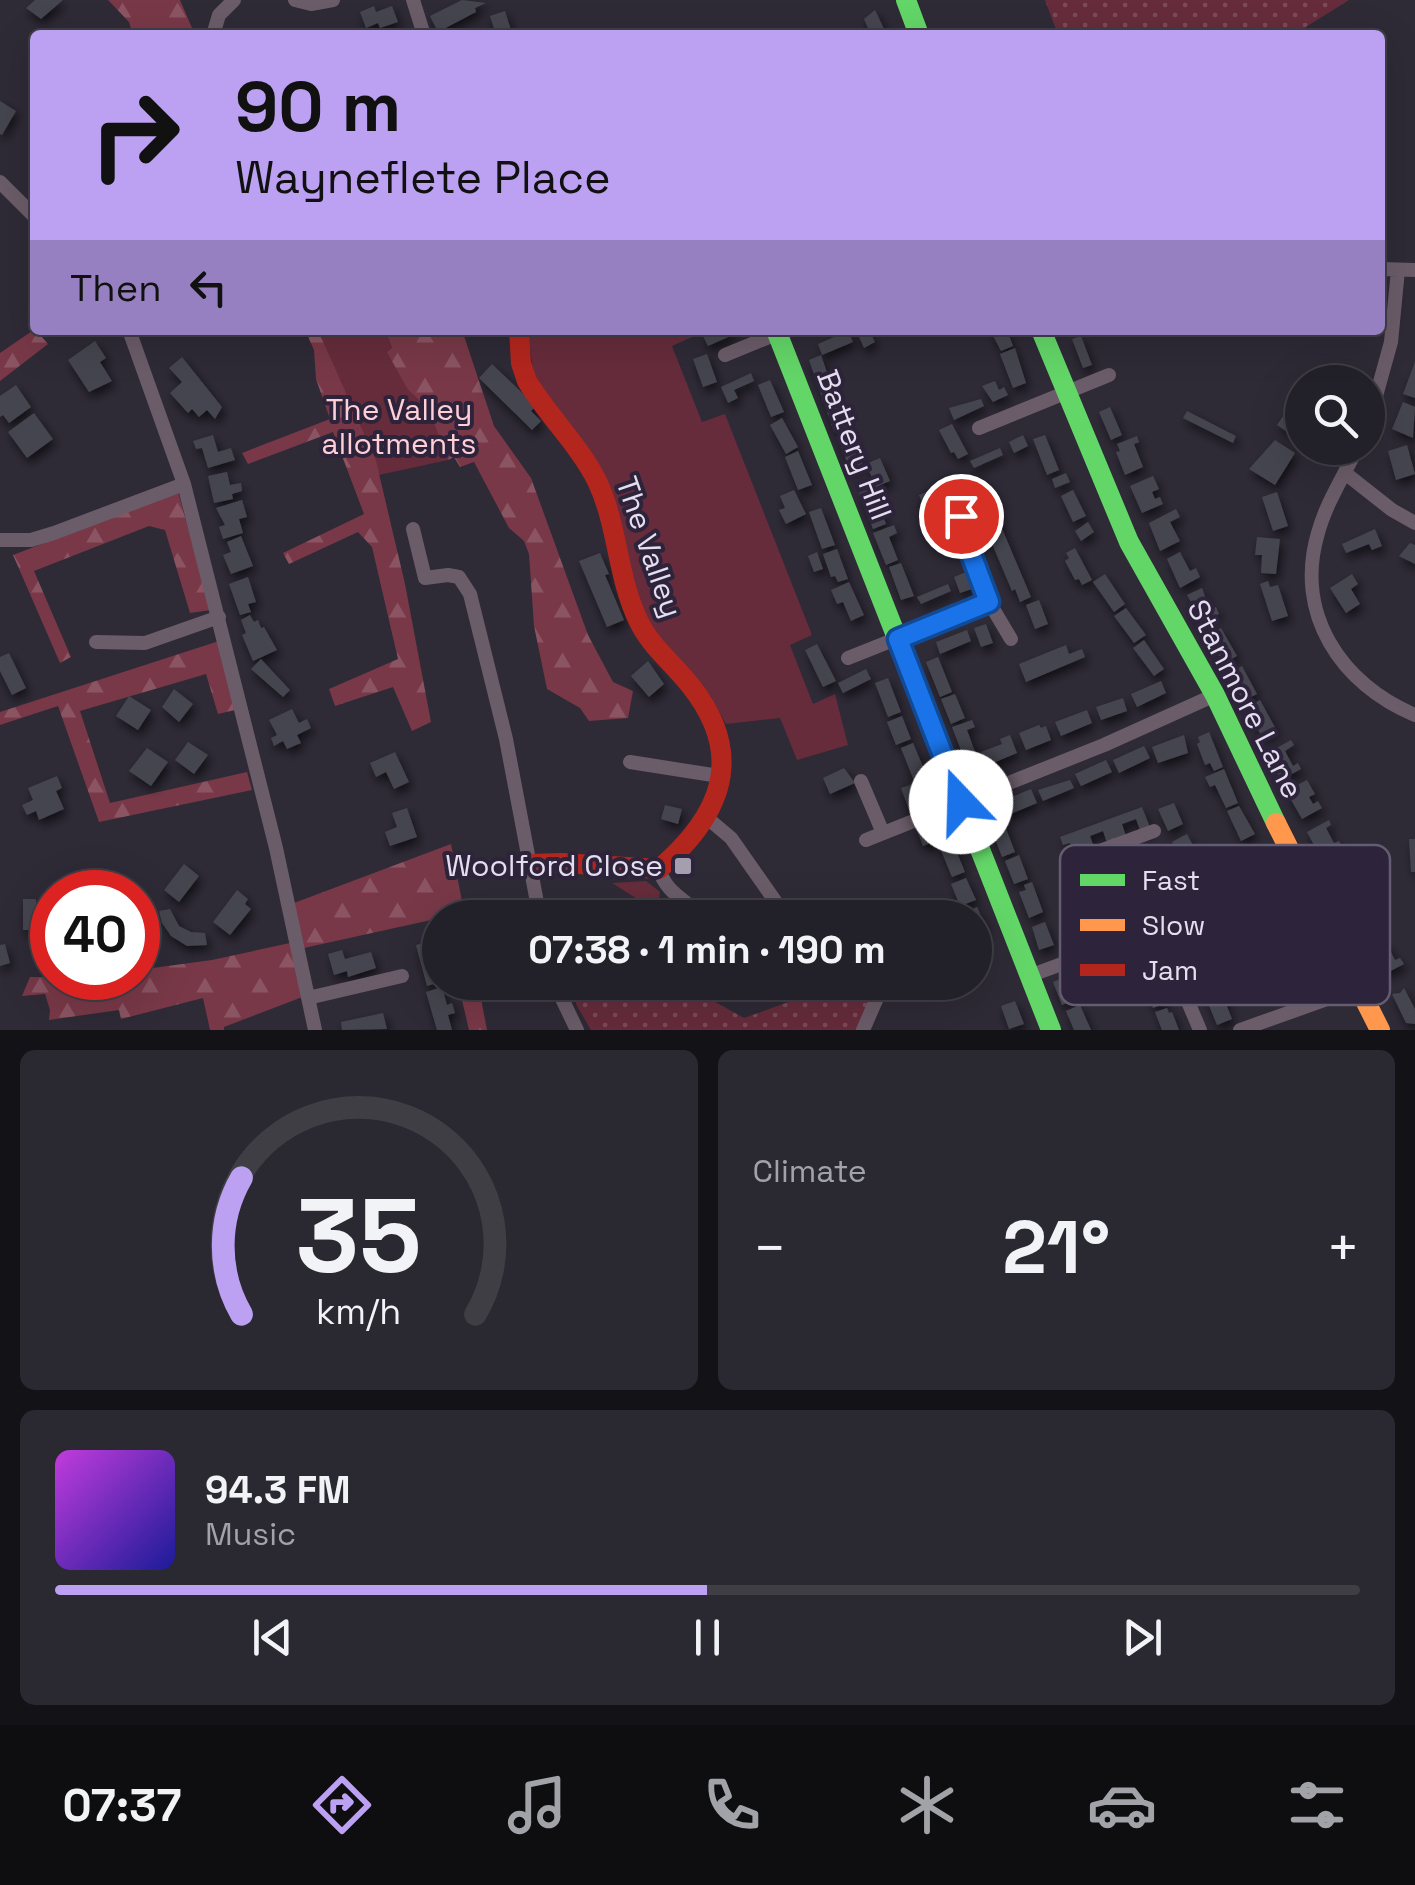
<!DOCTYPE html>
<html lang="en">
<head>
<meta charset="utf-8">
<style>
	body { margin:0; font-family:"Space Grotesk",sans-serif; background:#2a2830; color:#f1f3f6; height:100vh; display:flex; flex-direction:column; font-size:38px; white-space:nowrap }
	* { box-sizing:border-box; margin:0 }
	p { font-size:32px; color:#a2a3a8 }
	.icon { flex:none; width:55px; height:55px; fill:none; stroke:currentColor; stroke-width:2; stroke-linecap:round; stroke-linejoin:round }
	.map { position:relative; height:1030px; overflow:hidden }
	.side { display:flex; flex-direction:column; gap:20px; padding:20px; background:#131216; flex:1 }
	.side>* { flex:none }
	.hud { position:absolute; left:30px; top:30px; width:1355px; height:305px; border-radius:10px; box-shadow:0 10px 40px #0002,0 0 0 2px #3f3e45; background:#bca0f2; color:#111; overflow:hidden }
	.controls { position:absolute; left:1285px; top:365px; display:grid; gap:20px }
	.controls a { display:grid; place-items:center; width:100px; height:100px; border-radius:50%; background:#222028; box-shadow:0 10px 40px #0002,0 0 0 2px #3f3e45; font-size:50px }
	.speed { position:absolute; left:30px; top:870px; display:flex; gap:20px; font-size:50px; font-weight:700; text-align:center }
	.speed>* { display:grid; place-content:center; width:130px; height:130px; border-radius:50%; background:#222028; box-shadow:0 10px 40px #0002,0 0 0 2px #3f3e45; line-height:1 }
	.speed .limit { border:15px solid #d22; background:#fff; color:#111 }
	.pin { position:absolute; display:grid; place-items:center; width:85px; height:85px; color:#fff; margin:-42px; border:5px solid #fff; border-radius:50%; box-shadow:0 2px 10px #0007 }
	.me { position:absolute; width:110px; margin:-55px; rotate:339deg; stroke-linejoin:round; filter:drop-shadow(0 0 8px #0008) }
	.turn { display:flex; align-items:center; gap:35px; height:210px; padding:0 40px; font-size:45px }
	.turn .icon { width:130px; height:130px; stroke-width:2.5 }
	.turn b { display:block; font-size:70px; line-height:85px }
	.then { display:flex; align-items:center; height:95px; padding:0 40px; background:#0003; gap:20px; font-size:38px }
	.big { font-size:75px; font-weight:800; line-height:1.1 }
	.side .card { flex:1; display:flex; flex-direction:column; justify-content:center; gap:15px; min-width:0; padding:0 35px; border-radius:15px; background:#2a2830 }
	.side .dial { align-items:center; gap:0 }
	.dial svg { height:260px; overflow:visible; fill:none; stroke:#3f3e45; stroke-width:7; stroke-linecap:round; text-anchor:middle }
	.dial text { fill:#f1f3f6; stroke:none }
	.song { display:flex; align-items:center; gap:30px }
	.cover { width:120px; height:120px; border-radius:15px; background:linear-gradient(135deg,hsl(290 70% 55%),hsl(240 70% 35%)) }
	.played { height:10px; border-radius:5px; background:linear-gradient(90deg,#bca0f2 50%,#3f3e45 50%) }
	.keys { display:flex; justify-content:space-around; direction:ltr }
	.heat { display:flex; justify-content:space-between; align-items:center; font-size:55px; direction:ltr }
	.side .tiles { flex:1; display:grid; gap:20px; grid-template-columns:1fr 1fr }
	.card:last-child { grid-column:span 2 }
	.trip { position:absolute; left:422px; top:900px; width:570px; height:100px; border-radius:50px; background:#222028; box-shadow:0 10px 40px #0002,0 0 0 2px #3f3e45; font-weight:800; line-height:100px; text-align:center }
	.menu { display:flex; height:160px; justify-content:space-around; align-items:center; background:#0e0d10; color:#a2a3a8 }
	.menu .icon { width:70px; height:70px }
	.menu .on { color:#bca0f2 }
	.menu b { font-size:45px; color:#f1f3f6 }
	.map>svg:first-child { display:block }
	.green { fill:#662c3b }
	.forest { fill:url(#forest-firs) }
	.park { fill:url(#park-dots) }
	.building { fill:#45454f; filter:url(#shadow) }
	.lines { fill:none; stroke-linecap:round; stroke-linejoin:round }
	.street { stroke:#6a5c68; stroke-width:14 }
	.fast { stroke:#63d668; stroke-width:20 }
	.slow { stroke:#ff974d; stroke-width:20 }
	.jam { stroke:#b3261e; stroke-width:20 }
	.route-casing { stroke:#114b97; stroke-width:25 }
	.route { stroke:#1a73e8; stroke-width:18 }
	.poi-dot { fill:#a49fae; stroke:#2d243c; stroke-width:4 }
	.labels { text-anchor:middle; stroke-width:8; stroke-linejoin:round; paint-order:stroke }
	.park-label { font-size:30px; fill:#fecfd6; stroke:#2d243c }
	.street-label { font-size:30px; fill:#e4deee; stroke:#2d243c }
	.poi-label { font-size:30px; fill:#e4deee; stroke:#2d243c; text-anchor:end }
	.key { fill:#2d243c; stroke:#645c71; stroke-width:2.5 }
	.key-label { font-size:28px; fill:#e4deee }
</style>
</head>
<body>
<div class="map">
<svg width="1415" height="1030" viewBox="0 0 1415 1030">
	<defs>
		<pattern id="forest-firs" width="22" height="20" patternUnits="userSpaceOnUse" patternTransform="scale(2.5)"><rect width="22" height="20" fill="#783847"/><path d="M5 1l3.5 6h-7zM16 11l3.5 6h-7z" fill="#8b5462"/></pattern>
		<pattern id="park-dots" width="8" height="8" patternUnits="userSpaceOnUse" patternTransform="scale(2.5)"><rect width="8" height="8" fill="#662c3b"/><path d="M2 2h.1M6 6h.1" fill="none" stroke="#7c4a58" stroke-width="1.8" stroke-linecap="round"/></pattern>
		<filter id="shadow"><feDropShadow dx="3" dy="5.5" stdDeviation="5" flood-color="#0009"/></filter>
	</defs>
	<rect width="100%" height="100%" fill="#2e2a36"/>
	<path class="green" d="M318 330H385L392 349 388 351 408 390 428 408 448 460 379 475Z
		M528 330H697L699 334 672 346 702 422 725 414 812 635 790 645 813 704 835 694 848 745 797 760 780 718 726 724 711 697 646 624 620 549 551 401 533 372Z
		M646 881 660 892 659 899 653 909 612 883Z"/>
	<path class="forest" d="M108 0H180L195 35H133L129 22Z
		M35 329 48 344 0 381V353Z
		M305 330H318L376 461 405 584 431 722 412 731 393 687 335 706 329 689 398 659 372 547 358 532 289 564 283 553 364 514 333 432 248 464 242 453 330 419 316 379 314 350Z
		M385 330H462L494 426 531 478 588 635 613 682 633 691 628 718 589 721 580 708 547 689 534 626 529 554 524 541 509 528 474 462 460 467 454 457 448 460 428 408 408 390 387 352 392 348Z
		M178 492 211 610 190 613 165 530 149 526 34 571 71 657 60 663 13 555Z
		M219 641 235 710 218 714 206 674 80 711 110 803 247 772 252 790 99 822 58 706 0 725V712Z
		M451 844 465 917 440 918 304 948 294 903Z
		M290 943 305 996 224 1027V1030H210L203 998 121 1019 119 1010 49 1020 50 1010 45 994 22 996 30 977 138 978V970L212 960Z
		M458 983H478L487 1030H469Z"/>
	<path class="park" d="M1045 0H1349L1293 35H1058Z
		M569 983H681L744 1018 817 992 828 983H878L856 1030H591L577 1006Z"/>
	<path class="building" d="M35 0H63L41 19 26 8Z
		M462 0 486 3 475 8 476 12 438 32 430 16Z
		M374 6 376 12 392 6 398 22 380 28 378 23 366 28 360 12Z
		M875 10 887 35H871L864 19Z
		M505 11 511 30 496 35 490 16Z
		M0 101 16 111 2 135 0 134Z
		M711 330H733L735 334 708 346 702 334Z
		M856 330H869L875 342 864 348Z
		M990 330H1007L1013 346 1001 351Z
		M848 331 853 342 822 355 818 344Z
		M1081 336 1092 365 1083 368 1072 339Z
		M95 341 106 358 100 362 112 381 89 392 68 360Z
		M1015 348 1026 383 1013 388 1000 354Z
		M707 354 717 382 703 387 693 359Z
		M821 355 846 427 834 432 809 360Z
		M182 357 222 407 215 419 207 410 199 417 192 409 188 413 170 393 182 382 169 368Z
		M1415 362V398L1403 394Z
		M492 364 536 406 531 411 541 421 532 430 479 378Z
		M751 373 754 381 734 390 738 398 728 403 721 387Z
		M770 380 784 412 771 417 758 385Z
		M995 381 999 390 1004 387 1008 395 993 402 982 386Z
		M16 385 31 407 9 423 3 415 0 417V396Z
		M981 399 984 406 954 420 949 408Z
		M1403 402 1415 407 1413 438 1392 429Z
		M1110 407 1122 435 1111 440 1099 412Z
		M1299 410 1302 412 1301 441 1277 425 1284 415 1292 420Z
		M1187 411 1236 436 1233 443 1183 418Z
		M34 413 53 439 27 458 8 432Z
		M782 418 798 447 786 454 770 425Z
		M952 424 968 454 958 459 954 452 951 453 939 430Z
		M850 431 863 465 850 470 837 436Z
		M213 435 218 452 231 448 235 460 208 468 202 448 196 449 193 441Z
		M1023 435 1028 446 1014 453 1009 442Z
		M1045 435 1059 470 1047 475 1033 439Z
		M1137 436 1139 442 1134 444 1143 467 1125 475 1116 452 1120 451 1117 444Z
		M1275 440 1295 453 1275 485 1249 469Z
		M1407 445 1415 474 1396 480 1388 451Z
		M1000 448 1003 455 974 468 970 461Z
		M798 451 812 485 798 490 785 457Z
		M880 458 890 481 876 487 866 464Z
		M227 472 230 485 241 483 242 491 232 494 233 499 214 503 208 476Z
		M1066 473 1070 482 1055 488 1052 479Z
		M964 476 971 494 926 513 919 495Z
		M1153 476 1159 489 1152 492 1155 499 1160 497 1163 504 1142 513 1130 486Z
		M872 488 886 524 873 529 859 493Z
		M794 490 806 514 786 524 779 510 785 508 780 496Z
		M1073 490 1086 516 1073 522 1061 496Z
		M1277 492 1288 526 1273 531 1262 497Z
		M242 500 247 517 239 519 243 533 223 539 219 527 225 525 216 508Z
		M821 508 835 545 822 549 809 512Z
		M1176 509 1180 517 1170 522 1180 541 1160 551 1149 523Z
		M995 512 1031 597 1020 602 1015 589 1012 591 981 518Z
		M1088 522 1094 532 1081 541 1075 531Z
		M894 525 897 533 889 537 898 560 886 565 873 533Z
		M1375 529 1382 546 1372 550 1369 544 1346 553 1342 544Z
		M241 536 253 566 231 574 223 555 231 552 227 542Z
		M1257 537 1280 539 1276 574 1261 573 1262 555H1255Z
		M1410 543 1415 545V564L1399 556Z
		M1075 548 1092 580 1082 585 1079 579 1075 580 1065 561 1069 558 1066 553Z
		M837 549 848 579 838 582 835 576 831 577 823 554Z
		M817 552 823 569 814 572 808 556Z
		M1180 552 1190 571 1196 568 1200 577 1180 588 1167 559Z
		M600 553 609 574 605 575 624 620 607 627 579 561Z
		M901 563 914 596 901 600 889 567Z
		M966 572 972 589 960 593 954 577Z
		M1105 574 1125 604 1114 612 1093 582Z
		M1352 574 1358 584 1351 589 1360 604 1346 613 1330 588Z
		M248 577 256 602 248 604 251 612 240 615 229 584Z
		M1268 581 1270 587 1278 585 1288 616 1272 621 1260 584Z
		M849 582 864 615 851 621 843 602 837 604 831 590Z
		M948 584 951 591 921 604 917 597Z
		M1202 588 1210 610 1216 607 1219 614 1198 624 1188 604 1191 602 1187 595Z
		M1039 600 1048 624 1035 629 1026 605Z
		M1126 608 1146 635 1134 643 1114 616Z
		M250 615 254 622 258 620 261 628 264 627 277 650 253 661 242 635 246 633 241 620Z
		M986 624 993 643 981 647 974 628Z
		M1221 628 1237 656 1223 664 1208 635Z
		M967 630 971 641 940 654 936 642Z
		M1144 640 1164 669 1154 676 1133 648Z
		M817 644 836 681 823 687 805 650Z
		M1066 645 1069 654 1082 649 1085 657 1026 682 1019 664Z
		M9 653 26 688 12 695 0 671V657Z
		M938 657 952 692 940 697 926 662Z
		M261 659 290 690 283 697 251 669Z
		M648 661 664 684 649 697 631 676Z
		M1242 666 1257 694 1243 701 1228 674Z
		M866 669 871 679 843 693 838 683Z
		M888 678 901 712 888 717 875 683Z
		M1161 681 1166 693 1137 707 1131 694Z
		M174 689 193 704 179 722 162 707Z
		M955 694 965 718 951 724 941 699Z
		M129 696 151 710 138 730 116 716Z
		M1123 698 1127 711 1101 720 1096 707Z
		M1260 700 1277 731 1263 739 1246 708Z
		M292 709 299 723 307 719 311 728 297 735 301 743 287 749 283 741 274 746 271 738 277 735 269 720Z
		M1087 710 1092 723 1061 736 1055 722Z
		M902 716 911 739 896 745 887 722Z
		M972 720 975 727 967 730 977 757 965 761 952 727Z
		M1039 725 1041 728 1046 726 1051 740 1026 750 1019 733Z
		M1209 732 1223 767 1214 771 1210 763 1205 765 1197 744 1200 742 1198 737Z
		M1010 735 1017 753 986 766 981 752 1002 744 1000 739Z
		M1184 735 1188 753 1158 763 1152 747Z
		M1291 740 1294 745 1285 751 1293 766 1298 763 1301 769 1281 780 1266 754Z
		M188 742 208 755 194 774 175 760Z
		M913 743 927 776 914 781 901 748Z
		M1144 746 1150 758 1119 773 1113 760Z
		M147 748 168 762 151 786 129 771Z
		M395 752 409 782 394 789 386 772 376 777 370 763Z
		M1106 760 1112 772 1081 786 1075 774Z
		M844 768 855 783 830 794 823 778Z
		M1224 769 1238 803 1226 808 1215 785 1210 787 1205 777Z
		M57 776 62 788 56 791 64 809 39 820 36 811 27 815 22 805 33 800 28 788Z
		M1070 780 1074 788 1043 801 1038 790Z
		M1307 780 1315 794 1309 797 1313 804 1318 801 1322 808 1302 819 1286 791Z
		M916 783 926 809 911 815 901 788Z
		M1031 789 1037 803 1006 816 1000 802Z
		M1174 803 1183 824 1168 831 1158 809Z
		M665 805 682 809 678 824 661 819Z
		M1239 806 1255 834 1241 841 1227 811Z
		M1142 807 1151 830 1141 833 1136 819 1122 824 1127 839 1108 846 1103 831 1090 836 1095 850 1076 857 1070 843 1063 845 1060 837Z
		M407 808 417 837 390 846 385 832 397 827 392 813Z
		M1002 818 1015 852 1002 857 989 823Z
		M1329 820 1331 825 1326 828 1334 843 1339 841 1342 847 1321 858 1307 832Z
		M931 822 938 840 923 846 916 828Z
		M1187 834 1198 855 1183 862 1172 842Z
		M951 838 965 872 952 877 938 843Z
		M1409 839H1415V872H1411Z
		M1019 855 1028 879 1014 884 1005 861Z
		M184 864 199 876 179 902 164 890Z
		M966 878 976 900 960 906 951 884Z
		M1032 882 1043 912 1029 918 1019 892 1026 890 1024 885Z
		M237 890 248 899 245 904 251 909 230 935 213 922Z
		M23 899H36V911H52V930H23Z
		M977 907 987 930 975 936V918H965L963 914Z
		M170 909 179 926 191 932 205 933 207 945 187 946 171 936 162 923 159 911Z
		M1045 922 1054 945 1039 950 1032 927Z
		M432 941 440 982 427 986 416 945Z
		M1386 942 1395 960 1400 958 1404 964 1383 975 1372 949Z
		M5 944 10 963 0 966V945Z
		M342 950 345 959 371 952 376 968 348 977 347 971 334 975 328 954Z
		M1067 976 1076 999 1062 1005 1053 982Z
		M1160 979 1168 1002 1153 1008 1145 985Z
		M1228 986 1232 996 1224 999 1232 1019 1217 1025 1205 996Z
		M442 987 447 1005 452 1003 455 1013 448 1015 452 1030H437L426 992Z
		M1404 988 1415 1009V1024L1406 1023 1392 994 1400 993Z
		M1015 1001 1024 1024 1009 1029 1001 1006Z
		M1080 1005 1091 1030H1074L1066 1011Z
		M1167 1008 1169 1013 1172 1012 1179 1030H1162L1155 1012Z
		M383 1013 387 1029 342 1030 341 1022Z"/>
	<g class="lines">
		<path class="street" d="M295 0 311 4 333 0
			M413 0 424 35
			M213 35 219 15 234 0
			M0 182 35 217
			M1380 269 1415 270
			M129 330 184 484 276 848 315 1030
			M725 355 786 330
			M1368 425 1391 342 1398 270
			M979 428 1109 375
			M1357 448C1344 476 1326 503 1318 533 1294 614 1341 684 1415 715
			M1345 473 1392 510 1415 523
			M413 529 425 578 448 575 459 577 470 594 506 739 540 918
			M0 540H31L54 533 184 484
			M989 602 1011 639
			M96 642 145 643 219 617
			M848 658 989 602 963 533 961 516
			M630 762 719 776
			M861 781 883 833
			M706 817 731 838 787 918
			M866 840 1104 745 1215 695
			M1115 845 1131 892 1157 929 1200 1030
			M1075 860 1154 831
			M659 869C666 894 687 900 704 918
			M1029 976 1157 929
			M554 982 577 1030
			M308 998 402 976
			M863 1030 884 982
			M1240 1030 1358 988"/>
		<path class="fast" d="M906 0 919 35
			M776 330 1051 1030
			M1041 330 1129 542 1215 695 1276 823"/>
		<path class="slow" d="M1276 823 1380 1030"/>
		<path class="jam" d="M519 330 521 363 527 381C548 416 579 445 597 481 618 525 617 576 638 620 650 646 672 662 690 685 747 756 721 816 659 869L562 863 529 864"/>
	</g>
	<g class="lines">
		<defs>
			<path id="route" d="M961 802 898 639 989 602 963 533 961 516"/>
		</defs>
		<use href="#route" class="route-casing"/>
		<use href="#route" class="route"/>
	</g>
	<rect class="poi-dot" x="673" y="856" width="20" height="20" rx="5"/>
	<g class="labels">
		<g class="park-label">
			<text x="399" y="420">The Valley<tspan x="399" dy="34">allotments</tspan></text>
		</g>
		<g class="street-label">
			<text transform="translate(854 445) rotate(69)" y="10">Battery Hill</text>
			<text transform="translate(649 547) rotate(71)" y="10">The Valley</text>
			<text transform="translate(1245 699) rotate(63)" y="10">Stanmore Lane</text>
		</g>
		<g class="poi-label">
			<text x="663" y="876">Woolford Close</text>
		</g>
	</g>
	<rect x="1060" y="845" width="330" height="160" rx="15" class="key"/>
	<rect x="1080" y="874" width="45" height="12" fill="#63d668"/>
	<rect x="1080" y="919" width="45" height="12" fill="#ff974d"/>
	<rect x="1080" y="964" width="45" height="12" fill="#b3261e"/>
	<g class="key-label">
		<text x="1142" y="890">Fast</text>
		<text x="1142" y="935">Slow</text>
		<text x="1142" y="980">Jam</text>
	</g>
</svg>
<div class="controls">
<a><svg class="icon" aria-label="search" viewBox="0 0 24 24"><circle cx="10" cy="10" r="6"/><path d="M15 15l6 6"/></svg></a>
</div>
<div class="speed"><div class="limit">40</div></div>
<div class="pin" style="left:961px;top:516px;background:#d93025"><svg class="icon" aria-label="arrive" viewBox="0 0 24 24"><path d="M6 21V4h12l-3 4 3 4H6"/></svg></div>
<svg class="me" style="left:961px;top:802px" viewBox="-20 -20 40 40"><circle r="19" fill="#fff"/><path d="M0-13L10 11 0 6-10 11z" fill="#1a73e8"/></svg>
<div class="trip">07:38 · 1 min · 190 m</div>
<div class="hud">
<div class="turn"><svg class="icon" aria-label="right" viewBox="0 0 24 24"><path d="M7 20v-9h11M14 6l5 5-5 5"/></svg><div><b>90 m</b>Wayneflete Place</div></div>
<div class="then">Then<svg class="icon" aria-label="left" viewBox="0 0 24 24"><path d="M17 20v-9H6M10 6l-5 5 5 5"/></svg></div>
</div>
</div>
<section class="side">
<div class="tiles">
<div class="card dial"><svg viewBox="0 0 100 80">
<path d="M14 69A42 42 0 1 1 86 69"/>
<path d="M14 69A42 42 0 0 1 14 27" stroke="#bca0f2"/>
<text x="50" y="56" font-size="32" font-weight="700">35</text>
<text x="50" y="72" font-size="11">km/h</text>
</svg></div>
<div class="card"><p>Climate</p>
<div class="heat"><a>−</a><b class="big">21°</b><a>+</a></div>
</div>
<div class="card">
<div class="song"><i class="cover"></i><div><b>94.3 FM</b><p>Music</p></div></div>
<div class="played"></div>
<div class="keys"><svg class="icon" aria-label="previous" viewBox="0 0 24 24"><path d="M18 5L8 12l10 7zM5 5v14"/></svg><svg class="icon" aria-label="pause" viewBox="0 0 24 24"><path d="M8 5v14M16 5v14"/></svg><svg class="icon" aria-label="next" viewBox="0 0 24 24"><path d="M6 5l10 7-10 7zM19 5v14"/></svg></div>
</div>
</div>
</section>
<nav class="menu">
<b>07:37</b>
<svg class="icon on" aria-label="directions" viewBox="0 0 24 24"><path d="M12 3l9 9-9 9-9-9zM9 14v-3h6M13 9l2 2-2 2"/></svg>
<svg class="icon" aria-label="music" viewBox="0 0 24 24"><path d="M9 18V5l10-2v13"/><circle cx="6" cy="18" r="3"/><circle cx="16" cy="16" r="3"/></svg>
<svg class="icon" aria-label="phone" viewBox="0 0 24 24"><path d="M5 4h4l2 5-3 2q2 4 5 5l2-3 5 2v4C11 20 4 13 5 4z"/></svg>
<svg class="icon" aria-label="climate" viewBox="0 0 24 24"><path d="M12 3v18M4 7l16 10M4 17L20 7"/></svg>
<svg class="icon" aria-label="car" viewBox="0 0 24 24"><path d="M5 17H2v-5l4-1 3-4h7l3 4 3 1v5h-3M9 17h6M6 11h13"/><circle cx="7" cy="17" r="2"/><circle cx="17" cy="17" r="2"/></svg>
<svg class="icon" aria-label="filters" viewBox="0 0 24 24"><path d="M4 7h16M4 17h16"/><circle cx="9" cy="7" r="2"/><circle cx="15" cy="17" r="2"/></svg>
</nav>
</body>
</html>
